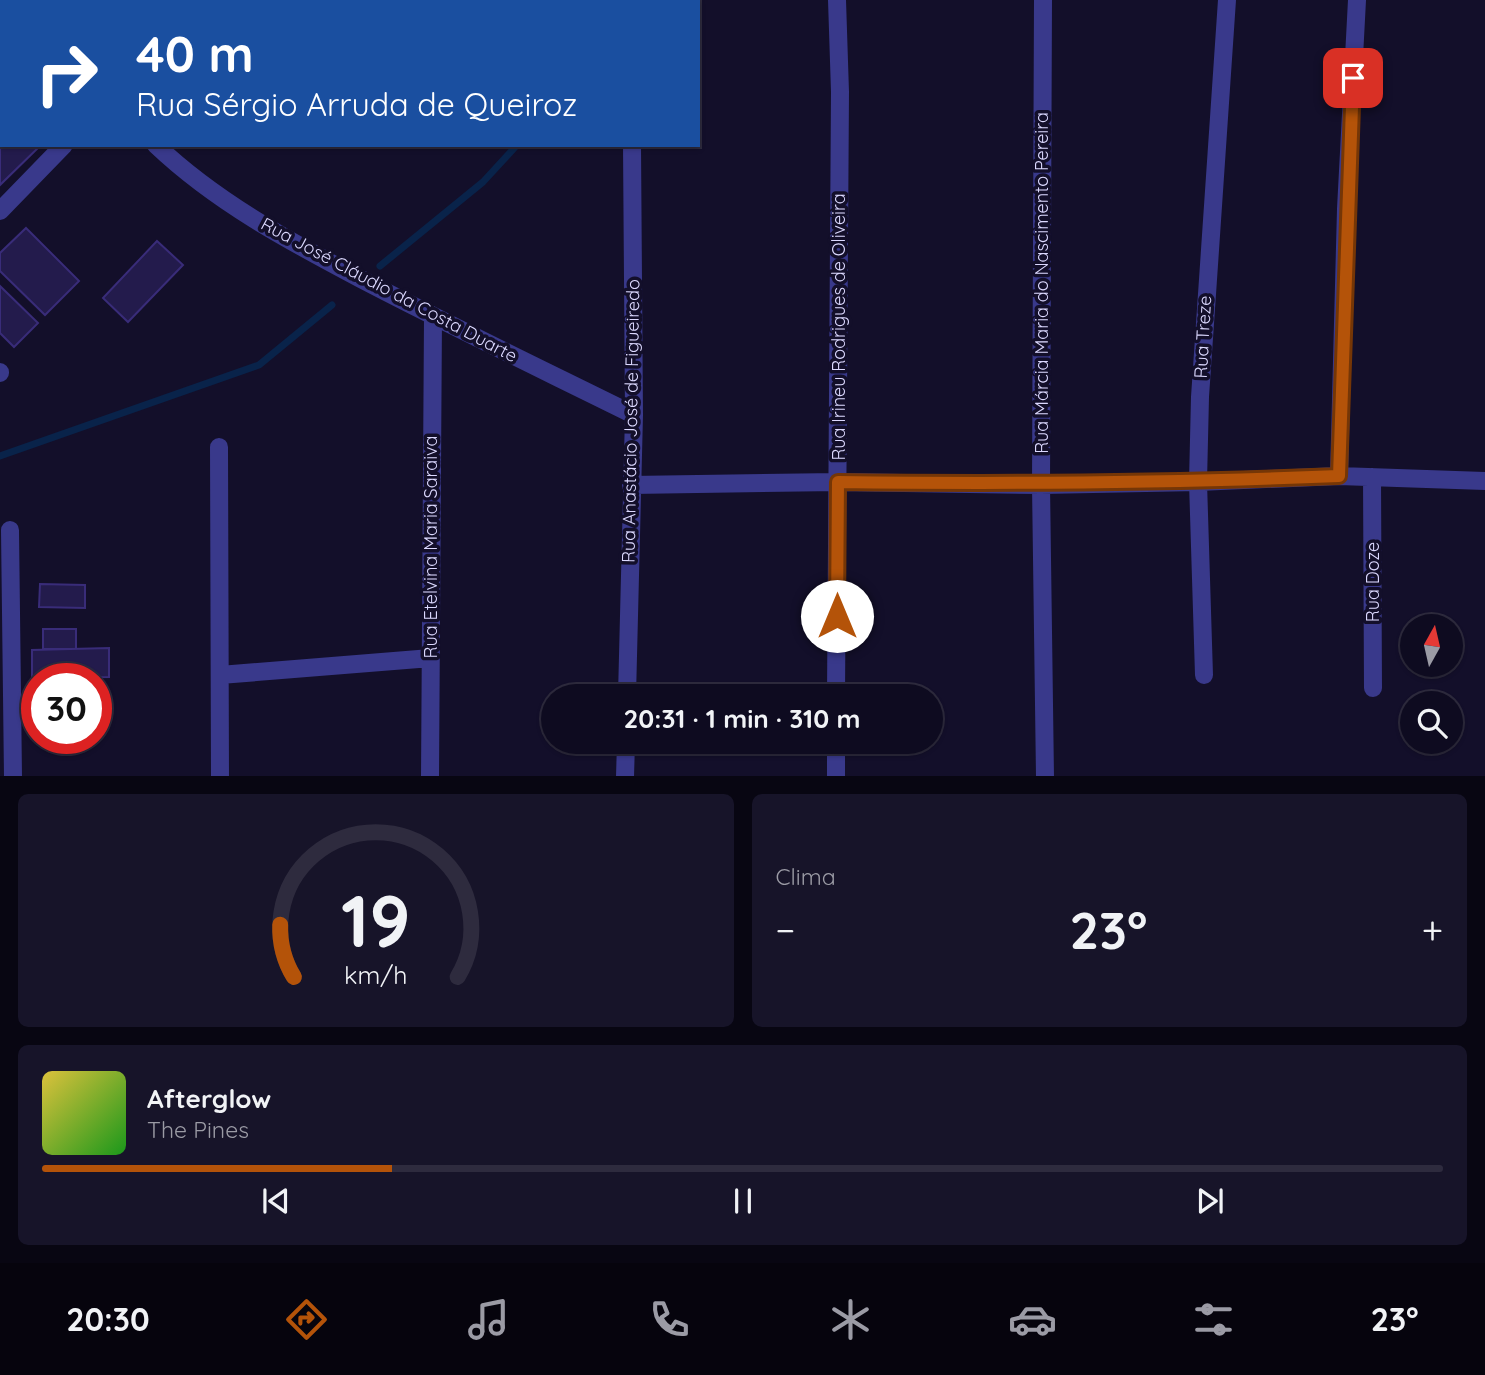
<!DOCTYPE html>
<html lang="pt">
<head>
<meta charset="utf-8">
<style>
	body { margin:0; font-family:Quicksand,sans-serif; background:#171429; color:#f1f3f6; height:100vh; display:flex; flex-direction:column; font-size:26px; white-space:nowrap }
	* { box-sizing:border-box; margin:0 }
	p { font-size:23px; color:#9b9ba5 }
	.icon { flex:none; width:38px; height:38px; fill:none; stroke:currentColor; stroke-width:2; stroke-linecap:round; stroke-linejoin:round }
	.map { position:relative; height:776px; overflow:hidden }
	.side { display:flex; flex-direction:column; gap:18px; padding:18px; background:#080612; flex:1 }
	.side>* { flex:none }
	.top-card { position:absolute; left:0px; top:0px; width:700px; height:147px; box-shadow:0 2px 5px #0004,0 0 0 2px #2e2b3e; background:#1a4fa0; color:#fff; overflow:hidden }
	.needle { width:46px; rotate:8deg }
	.tools { position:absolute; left:1400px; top:614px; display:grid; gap:14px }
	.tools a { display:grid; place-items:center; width:63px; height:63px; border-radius:50%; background:#0e0b20; box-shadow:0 2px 5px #0004,0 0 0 2px #2e2b3e; font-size:35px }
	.speed { position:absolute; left:21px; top:663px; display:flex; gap:14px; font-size:35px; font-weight:700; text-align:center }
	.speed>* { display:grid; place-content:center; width:91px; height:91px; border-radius:50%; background:#0e0b20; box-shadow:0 2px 5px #0004,0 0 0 2px #2e2b3e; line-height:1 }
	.speed .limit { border:10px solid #d22; background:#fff; color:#111 }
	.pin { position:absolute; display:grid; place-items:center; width:60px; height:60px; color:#fff; margin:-30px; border-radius:14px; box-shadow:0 4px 10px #0006 }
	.me { position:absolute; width:77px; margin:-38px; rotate:0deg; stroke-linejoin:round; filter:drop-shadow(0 0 5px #0008) }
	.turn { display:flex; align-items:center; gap:24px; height:147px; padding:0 21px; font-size:32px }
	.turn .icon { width:91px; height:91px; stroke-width:2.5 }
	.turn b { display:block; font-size:49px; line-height:60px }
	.big { font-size:52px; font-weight:800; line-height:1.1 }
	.side .tile { flex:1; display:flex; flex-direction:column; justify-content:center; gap:10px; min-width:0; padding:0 24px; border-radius:10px; background:#171429 }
	.side .dial { align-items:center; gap:0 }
	.dial svg { height:182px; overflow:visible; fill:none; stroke:#2e2b3e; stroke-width:7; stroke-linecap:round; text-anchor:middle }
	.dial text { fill:#f1f3f6; stroke:none }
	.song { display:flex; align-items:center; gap:21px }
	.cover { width:84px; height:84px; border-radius:10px; background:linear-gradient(135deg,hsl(50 70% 55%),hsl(120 70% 35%)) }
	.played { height:7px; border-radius:4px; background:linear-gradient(90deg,#b45309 25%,#2e2b3e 25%) }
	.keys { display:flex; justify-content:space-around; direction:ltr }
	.heat { display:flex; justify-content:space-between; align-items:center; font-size:38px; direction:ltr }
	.side .tiles { flex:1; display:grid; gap:18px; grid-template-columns:1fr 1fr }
	.tile:last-child { grid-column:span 2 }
	.trip { position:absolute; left:541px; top:684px; width:402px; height:70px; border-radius:35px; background:#0e0b20; box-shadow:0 2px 5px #0004,0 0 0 2px #2e2b3e; font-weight:800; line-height:70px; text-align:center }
	.tab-bar { display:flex; height:112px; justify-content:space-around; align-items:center; background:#06040d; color:#9b9ba5 }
	.tab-bar .icon { width:49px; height:49px }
	.tab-bar .selected { color:#b45309 }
	.tab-bar b { font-size:32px; color:#f1f3f6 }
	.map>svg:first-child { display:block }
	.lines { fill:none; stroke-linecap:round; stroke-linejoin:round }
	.stream { stroke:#09234a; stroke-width:7 }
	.building { fill:#231b4c; stroke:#392c79; stroke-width:2 }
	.minor { stroke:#39398b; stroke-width:18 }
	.route-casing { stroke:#753606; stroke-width:18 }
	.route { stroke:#b45309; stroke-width:12 }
	.labels { text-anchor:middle; stroke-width:7; stroke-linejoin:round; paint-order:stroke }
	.street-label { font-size:18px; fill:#dcd9ff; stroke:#130f2a }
</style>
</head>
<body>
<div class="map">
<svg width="1485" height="777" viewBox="0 0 1485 777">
	<rect width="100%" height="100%" fill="#130f2a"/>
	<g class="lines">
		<path class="stream" d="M646 2 648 0
			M380 266 483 182 517 145
			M0 456 259 365 332 305"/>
	</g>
	<path class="building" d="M0 56 2 145H41L0 185Z
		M26 228 79 281 45 315 0 271V253Z
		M157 241 183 265 128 322 103 298Z
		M0 286 38 323 14 347 0 333Z
		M40 584 85 585V608L39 607Z
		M43 629H76V649H43Z
		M109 648V677L32 678V650Z"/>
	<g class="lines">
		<path class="minor" d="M10 0 12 2
			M299 0 301 2
			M549 0 550 2
			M1043 0 1041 485 1045 777
			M210 2 212 0
			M156 145C216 202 289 241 361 279 451 326 543 370 634 415
			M0 211 64 145
			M0 372V373
			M219 447 220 777
			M1339 476 1346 209 1357 0
			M1372 477 1373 688
			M631 485 838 482 1041 485 1198 482 1339 476 1485 481
			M10 530 13 777
			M220 675 431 658
			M1204 675 1198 482 1200 397 1227 0
			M627 696 634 415 632 145
			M836 696 840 92 837 0
			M430 777 433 317
			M625 777 626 742
			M836 777V742"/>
	</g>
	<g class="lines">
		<defs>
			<path id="route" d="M837 616 838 482C1005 484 1172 483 1339 476L1353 78"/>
		</defs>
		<use href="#route" class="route-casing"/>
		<use href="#route" class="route"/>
	</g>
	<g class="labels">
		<g class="street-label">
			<text transform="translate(1042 283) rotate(-90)" y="6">Rua Márcia Maria do Nascimento Pereira</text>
			<text transform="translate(389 290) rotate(28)" y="6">Rua José Cláudio da Costa Duarte</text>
			<text transform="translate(839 327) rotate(-90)" y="6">Rua Irineu Rodrigues de Oliveira</text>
			<text transform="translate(1203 337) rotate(-87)" y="6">Rua Treze</text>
			<text transform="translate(631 421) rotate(-89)" y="6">Rua Anastácio José de Figueiredo</text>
			<text transform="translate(431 547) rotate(-90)" y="6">Rua Etelvina Maria Saraiva</text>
			<text transform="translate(1373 582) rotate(-90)" y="6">Rua Doze</text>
		</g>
	</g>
</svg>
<div class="tools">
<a><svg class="needle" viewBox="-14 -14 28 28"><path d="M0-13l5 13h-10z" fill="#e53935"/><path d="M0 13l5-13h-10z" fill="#9b9ba5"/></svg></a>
<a><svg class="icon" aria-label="search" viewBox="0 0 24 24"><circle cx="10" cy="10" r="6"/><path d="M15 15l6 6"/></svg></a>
</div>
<div class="speed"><div class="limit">30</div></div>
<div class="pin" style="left:1353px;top:78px;background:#d93025"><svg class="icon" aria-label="arrive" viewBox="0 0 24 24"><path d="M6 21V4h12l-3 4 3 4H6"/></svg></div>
<svg class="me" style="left:837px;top:616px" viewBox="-20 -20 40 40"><circle r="19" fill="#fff"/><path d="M0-13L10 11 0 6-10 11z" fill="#b45309"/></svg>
<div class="trip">20:31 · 1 min · 310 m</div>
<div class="top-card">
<div class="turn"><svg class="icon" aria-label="right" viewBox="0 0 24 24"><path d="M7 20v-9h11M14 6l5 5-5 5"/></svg><div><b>40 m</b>Rua Sérgio Arruda de Queiroz</div></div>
</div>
</div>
<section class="side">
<div class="tiles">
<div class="tile dial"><svg viewBox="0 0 100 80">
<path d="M14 69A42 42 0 1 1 86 69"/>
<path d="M14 69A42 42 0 0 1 8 46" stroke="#b45309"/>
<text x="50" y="56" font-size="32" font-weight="700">19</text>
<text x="50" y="72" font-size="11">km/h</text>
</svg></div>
<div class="tile"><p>Clima</p>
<div class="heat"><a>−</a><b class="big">23°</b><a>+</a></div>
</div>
<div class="tile">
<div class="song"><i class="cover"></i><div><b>Afterglow</b><p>The Pines</p></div></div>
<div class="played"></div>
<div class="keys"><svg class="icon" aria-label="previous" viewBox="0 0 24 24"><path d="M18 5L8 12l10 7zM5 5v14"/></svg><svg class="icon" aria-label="pause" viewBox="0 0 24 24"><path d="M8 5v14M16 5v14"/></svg><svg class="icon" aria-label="next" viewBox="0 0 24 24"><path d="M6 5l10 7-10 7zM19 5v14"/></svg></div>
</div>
</div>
</section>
<nav class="tab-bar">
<b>20:30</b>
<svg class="icon selected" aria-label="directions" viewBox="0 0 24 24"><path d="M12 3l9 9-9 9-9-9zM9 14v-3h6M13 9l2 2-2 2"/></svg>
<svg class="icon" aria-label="music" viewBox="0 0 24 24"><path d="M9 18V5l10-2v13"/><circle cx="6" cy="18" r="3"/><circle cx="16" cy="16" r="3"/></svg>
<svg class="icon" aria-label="phone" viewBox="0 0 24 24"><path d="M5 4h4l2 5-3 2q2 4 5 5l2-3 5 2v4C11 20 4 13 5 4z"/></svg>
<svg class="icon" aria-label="climate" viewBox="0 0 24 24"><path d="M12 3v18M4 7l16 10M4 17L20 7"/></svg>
<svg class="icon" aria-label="car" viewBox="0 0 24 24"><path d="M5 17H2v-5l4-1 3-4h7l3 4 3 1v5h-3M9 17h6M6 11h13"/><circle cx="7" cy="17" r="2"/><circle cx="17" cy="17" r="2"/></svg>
<svg class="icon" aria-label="filters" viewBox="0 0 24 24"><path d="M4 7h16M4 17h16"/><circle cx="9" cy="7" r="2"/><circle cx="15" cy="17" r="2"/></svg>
<b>23°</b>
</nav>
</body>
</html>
